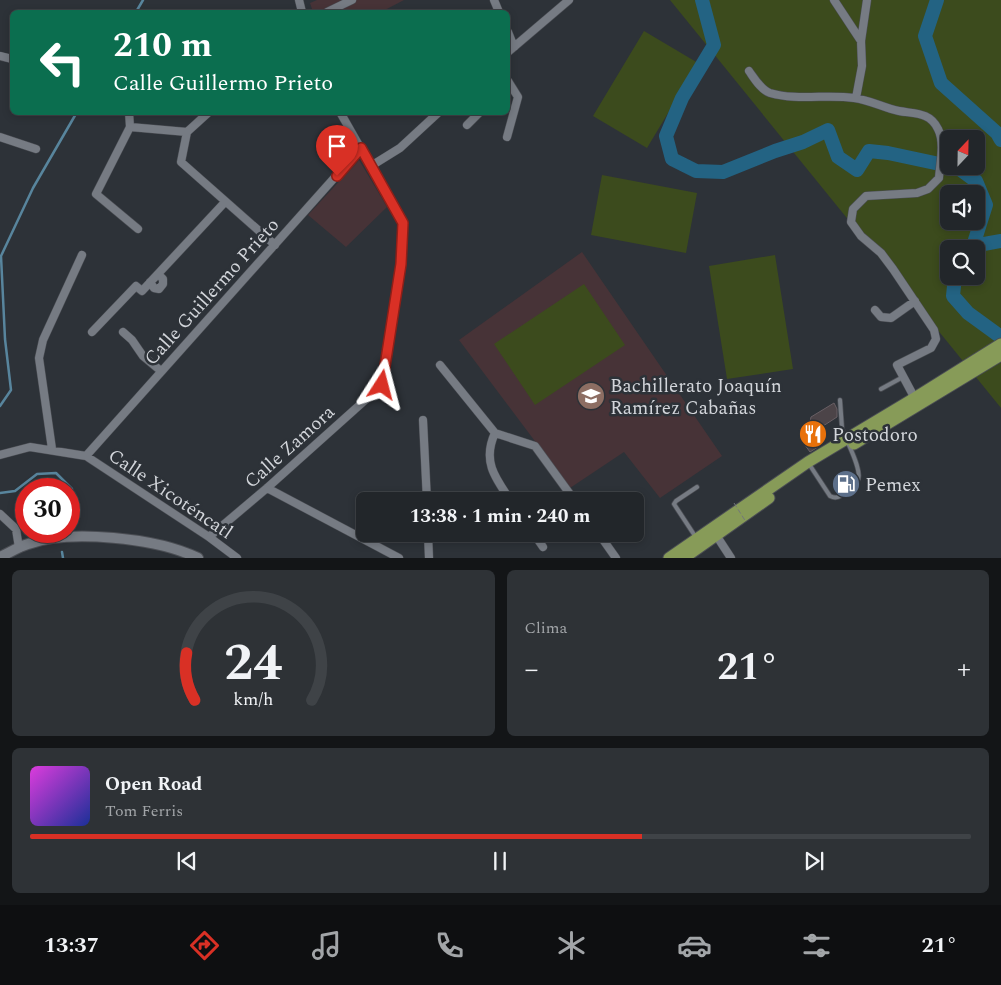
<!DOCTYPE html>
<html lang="es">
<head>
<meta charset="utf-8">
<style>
	body { margin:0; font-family:Spectral,serif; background:#2e3236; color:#f1f3f6; height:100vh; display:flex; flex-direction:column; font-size:19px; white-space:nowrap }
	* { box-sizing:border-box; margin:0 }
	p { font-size:16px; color:#a2a5a8 }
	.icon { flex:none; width:28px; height:28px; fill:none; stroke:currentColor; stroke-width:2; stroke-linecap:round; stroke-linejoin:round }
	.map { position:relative; height:558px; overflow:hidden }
	.sheet { display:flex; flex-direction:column; gap:12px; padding:12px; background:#131517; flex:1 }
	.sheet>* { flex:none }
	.guide { position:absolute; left:10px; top:10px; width:500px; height:105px; border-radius:8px; box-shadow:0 2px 8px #0003,0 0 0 1px #3f4347; background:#0b6e4f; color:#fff; overflow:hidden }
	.needle { width:32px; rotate:22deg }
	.buttons { position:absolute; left:940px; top:130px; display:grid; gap:10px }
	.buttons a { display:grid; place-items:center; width:45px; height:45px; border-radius:8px; background:#22262a; box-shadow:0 2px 8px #0003,0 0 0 1px #3f4347; font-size:25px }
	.speed { position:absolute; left:15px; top:478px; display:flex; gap:10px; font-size:25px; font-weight:700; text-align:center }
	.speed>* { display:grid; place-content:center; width:65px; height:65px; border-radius:50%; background:#22262a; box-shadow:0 2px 8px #0003,0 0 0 1px #3f4347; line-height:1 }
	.speed .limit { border:8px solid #d22; background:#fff; color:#111 }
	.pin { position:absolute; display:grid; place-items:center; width:42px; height:42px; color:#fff; margin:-51px -21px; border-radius:50% 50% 50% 0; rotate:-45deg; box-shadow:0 0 5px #0007 }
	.pin .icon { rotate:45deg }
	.me { position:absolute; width:55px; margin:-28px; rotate:9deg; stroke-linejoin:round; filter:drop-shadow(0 0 4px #0008) }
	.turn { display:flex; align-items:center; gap:18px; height:105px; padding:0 20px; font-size:22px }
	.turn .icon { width:65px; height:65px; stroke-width:2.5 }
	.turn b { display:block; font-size:35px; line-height:42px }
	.big { font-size:38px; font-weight:700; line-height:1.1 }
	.sheet .tile { flex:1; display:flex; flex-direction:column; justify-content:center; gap:8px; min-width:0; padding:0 18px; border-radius:8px; background:#2e3236 }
	.sheet .dial { align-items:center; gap:0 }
	.dial svg { height:130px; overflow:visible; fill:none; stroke:#3f4347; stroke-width:7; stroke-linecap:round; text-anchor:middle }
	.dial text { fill:#f1f3f6; stroke:none }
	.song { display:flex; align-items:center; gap:15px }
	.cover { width:60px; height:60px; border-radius:8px; background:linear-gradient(135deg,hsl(300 70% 55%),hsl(230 70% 35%)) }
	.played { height:5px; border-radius:2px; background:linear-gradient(90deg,#d93025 65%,#3f4347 65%) }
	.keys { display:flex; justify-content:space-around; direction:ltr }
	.heat { display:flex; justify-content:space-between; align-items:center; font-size:28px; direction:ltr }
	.sheet .tiles { flex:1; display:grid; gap:12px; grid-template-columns:1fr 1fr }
	.tile:last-child { grid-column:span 2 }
	.trip { position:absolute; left:356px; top:492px; width:288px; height:50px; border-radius:8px; background:#22262a; box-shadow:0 2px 8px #0003,0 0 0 1px #3f4347; font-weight:700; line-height:50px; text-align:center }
	.dock { display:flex; height:80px; justify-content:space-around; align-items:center; background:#0e0f11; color:#a2a5a8 }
	.dock .icon { width:35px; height:35px }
	.dock .selected { color:#d93025 }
	.dock b { font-size:22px; color:#f1f3f6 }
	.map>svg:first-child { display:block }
	.education { fill:#473337 }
	.green { fill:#3c4b1d; fill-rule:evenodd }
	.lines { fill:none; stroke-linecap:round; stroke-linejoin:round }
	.stream { stroke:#58859d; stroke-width:2.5 }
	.river { stroke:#236383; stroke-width:14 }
	.building { fill:#4c4448; stroke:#685f64 }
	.lane-casing { stroke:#4b4e54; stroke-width:5.5 }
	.street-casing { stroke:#4b4e54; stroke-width:9 }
	.secondary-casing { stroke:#4b4e54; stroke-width:12 }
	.primary-casing { stroke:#4b4e54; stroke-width:13 }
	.lane { stroke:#767b83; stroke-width:4 }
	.street { stroke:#767b83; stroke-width:8 }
	.secondary { stroke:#767b83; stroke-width:10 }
	.primary { stroke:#879b58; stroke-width:11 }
	.path-bridge { stroke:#73777c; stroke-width:1; stroke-dasharray:5 2.5; stroke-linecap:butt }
	.route-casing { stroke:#8d1f18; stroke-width:12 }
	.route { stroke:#d93025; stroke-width:9 }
	.labels { text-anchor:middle; stroke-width:5; stroke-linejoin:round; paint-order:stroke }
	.street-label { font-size:19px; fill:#d2d5da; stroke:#2d3238 }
	.poi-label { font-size:19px; fill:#d2d5da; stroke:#2d3238; text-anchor:start }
</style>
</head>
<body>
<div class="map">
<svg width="1001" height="558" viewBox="0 0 1001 558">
	<rect width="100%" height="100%" fill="#2d3238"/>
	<path class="education" d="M317 0H404L381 12H313L310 3Z
		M359 160 387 207 346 247 308 215Z
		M582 252 722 456 660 498 624 452 570 488 459 340Z"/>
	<path class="green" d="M670 0H1001V408ZM949 139H976V166H949ZM949 194H976V221H949ZM949 249H976V276H949Z
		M644 31 698 63 647 148 593 116Z
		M602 175 697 193 686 253 591 235Z
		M775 255 793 369 727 379 709 266Z
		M584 284 625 345 535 405 494 344Z"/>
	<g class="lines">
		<path class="stream" d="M136 12 143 0
			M0 406 11 390 5 339 1 256 33 188 77 112
			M0 493 15 491 37 474 56 473 72 489 69 511
			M62 552 63 558"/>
		<path class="river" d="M702 0 714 45 682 98 666 136 672 159 696 171 723 172 775 151 803 142 828 130 838 157 857 170 869 151 888 153 949 166
			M937 0 925 36 941 83 997 133 1001 140
			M951 166 957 167 976 181 986 205 973 246
			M971 249 973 246 1001 241
			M955 276 953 296 968 313 1001 337"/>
	</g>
	<path class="building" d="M834 403 837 409V417L820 428 818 440 821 445 810 452 805 445 811 417Z"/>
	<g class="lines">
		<defs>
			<path id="lane" d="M881 389 903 377
				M840 400 842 428 845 437
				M809 464 830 496C836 499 839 497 845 493 849 490 854 487 857 482 863 475 852 452 848 443
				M695 536 674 504 676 501 697 487"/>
			<path id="street" d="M299 0 302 12
				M494 0 499 12
				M834 0 861 41
				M327 12 352 0
				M508 32 514 47
				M508 52 569 0
				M0 56 12 59
				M749 71C754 78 761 90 770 93 797 101 827 94 854 98 870 100 884 108 899 111 915 114 930 112 938 129 945 142 940 164 939 178L928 189 917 193 866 196 853 209 851 222 861 236 881 253 893 269 934 330 936 339 931 348 897 365 912 393 913 399
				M856 98 862 66 861 41 867 0
				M129 112 130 127
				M467 125 480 112
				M130 127 96 194 138 229
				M130 127 187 132
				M187 132 181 162 275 245
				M187 132 209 112
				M0 137 36 149
				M507 137 518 97 508 81
				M371 166 400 148 439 112
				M150 282 154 288 159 289 163 284V279L158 274
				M875 310 881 317 891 318 915 301
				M92 332 136 286 142 291 225 202
				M123 332 132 340 143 356 161 371
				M440 365 495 433 535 446 575 501
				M423 420 427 501
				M495 433C482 461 495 478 511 501
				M52 449 39 358 43 340 82 255
				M0 455 30 447 86 456 209 537 237 558
				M86 456 361 148
				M267 488 399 558
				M0 514 16 529 19 548
				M428 534 429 558
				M534 534 543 547
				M599 534 616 558
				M716 535 731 558
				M209 537 267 488 382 385 401 264 403 223 340 112"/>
			<path id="secondary" d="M0 557C9 553 18 547 28 544 70 529 157 538 198 558"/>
			<path id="primary" d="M854 444 1001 355
				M669 558 808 462 913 399 1001 344
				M684 558 769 498"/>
		</defs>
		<use href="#lane" class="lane-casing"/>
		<use href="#street" class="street-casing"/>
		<use href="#secondary" class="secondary-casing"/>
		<use href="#primary" class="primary-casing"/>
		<use href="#lane" class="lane"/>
		<use href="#street" class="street"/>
		<use href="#secondary" class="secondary"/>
		<use href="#primary" class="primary"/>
		<path class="path-bridge" d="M734 503 746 522"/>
	</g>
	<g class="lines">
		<defs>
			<path id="route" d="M337 176 361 148 403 223 401 264 382 385"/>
		</defs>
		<use href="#route" class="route-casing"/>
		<use href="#route" class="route"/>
	</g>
	<defs>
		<symbol id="university-disc" viewBox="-11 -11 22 22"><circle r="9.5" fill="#8d6e63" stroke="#2d3238"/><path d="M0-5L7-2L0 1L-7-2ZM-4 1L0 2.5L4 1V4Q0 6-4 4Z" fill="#fff"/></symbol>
		<symbol id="restaurant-disc" viewBox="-11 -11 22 22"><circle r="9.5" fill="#e8710a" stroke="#2d3238"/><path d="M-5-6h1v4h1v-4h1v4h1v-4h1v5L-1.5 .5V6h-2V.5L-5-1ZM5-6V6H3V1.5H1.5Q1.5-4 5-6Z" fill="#fff"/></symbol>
		<symbol id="fuel-disc" viewBox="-11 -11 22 22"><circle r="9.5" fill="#5c6f8a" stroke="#2d3238"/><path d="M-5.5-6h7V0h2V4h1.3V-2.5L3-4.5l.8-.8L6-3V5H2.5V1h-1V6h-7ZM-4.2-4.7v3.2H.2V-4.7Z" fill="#fff"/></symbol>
	</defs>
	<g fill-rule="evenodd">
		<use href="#university-disc" x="575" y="380" width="32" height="32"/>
		<use href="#restaurant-disc" x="797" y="418" width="32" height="32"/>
		<use href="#fuel-disc" x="830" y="468" width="32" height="32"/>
	</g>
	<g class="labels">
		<g class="street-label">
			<text transform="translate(211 291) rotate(-48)" y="7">Calle Guillermo Prieto</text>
			<text transform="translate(289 446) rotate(-42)" y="7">Calle Zamora</text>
			<text transform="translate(171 493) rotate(34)" y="7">Calle Xicoténcatl</text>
		</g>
		<g class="poi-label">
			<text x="610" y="392">Bachillerato Joaquín<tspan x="610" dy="22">Ramírez Cabañas</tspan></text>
			<text x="832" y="441">Postodoro</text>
			<text x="865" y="491">Pemex</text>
		</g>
	</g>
</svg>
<div class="buttons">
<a><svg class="needle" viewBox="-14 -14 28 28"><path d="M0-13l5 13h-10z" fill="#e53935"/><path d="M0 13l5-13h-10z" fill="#a2a5a8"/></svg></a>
<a><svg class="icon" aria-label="sound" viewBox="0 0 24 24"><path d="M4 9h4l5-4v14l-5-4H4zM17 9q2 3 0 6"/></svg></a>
<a><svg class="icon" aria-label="search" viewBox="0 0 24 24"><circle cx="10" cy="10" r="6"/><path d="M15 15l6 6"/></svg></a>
</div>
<div class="speed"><div class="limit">30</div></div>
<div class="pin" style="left:337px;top:176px;background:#d93025"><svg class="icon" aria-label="arrive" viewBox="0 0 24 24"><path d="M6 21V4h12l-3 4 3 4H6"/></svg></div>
<svg class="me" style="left:382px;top:385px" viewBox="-20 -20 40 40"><path d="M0-17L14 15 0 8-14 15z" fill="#d93025" stroke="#fff" stroke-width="4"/></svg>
<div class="trip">13:38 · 1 min · 240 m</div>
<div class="guide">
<div class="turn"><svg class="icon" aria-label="left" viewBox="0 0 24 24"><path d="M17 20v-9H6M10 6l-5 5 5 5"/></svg><div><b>210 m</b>Calle Guillermo Prieto</div></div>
</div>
</div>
<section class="sheet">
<div class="tiles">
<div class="tile dial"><svg viewBox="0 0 100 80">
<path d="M14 69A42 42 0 1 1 86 69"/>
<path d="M14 69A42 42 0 0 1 9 40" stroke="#d93025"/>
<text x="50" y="56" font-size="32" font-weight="700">24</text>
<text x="50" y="72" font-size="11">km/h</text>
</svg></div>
<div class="tile"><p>Clima</p>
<div class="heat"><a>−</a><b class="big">21°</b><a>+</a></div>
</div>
<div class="tile">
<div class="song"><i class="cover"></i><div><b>Open Road</b><p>Tom Ferris</p></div></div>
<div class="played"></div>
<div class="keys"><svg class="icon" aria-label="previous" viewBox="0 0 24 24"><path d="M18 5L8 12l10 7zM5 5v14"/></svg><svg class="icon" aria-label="pause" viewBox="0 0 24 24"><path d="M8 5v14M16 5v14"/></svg><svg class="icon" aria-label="next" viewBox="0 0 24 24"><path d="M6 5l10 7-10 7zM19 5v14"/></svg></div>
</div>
</div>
</section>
<nav class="dock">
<b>13:37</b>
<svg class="icon selected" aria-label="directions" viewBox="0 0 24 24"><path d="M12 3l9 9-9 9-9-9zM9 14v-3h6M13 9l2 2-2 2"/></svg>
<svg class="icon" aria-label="music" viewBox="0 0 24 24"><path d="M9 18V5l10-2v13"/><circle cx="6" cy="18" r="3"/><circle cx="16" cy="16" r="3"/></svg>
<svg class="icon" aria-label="phone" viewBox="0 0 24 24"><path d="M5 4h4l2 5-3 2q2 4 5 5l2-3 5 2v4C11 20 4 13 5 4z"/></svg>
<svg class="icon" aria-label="climate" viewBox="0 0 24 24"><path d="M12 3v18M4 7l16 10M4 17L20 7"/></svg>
<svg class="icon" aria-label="car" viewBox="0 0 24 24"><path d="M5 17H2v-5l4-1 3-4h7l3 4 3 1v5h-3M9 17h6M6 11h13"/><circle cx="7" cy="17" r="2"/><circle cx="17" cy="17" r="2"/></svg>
<svg class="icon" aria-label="filters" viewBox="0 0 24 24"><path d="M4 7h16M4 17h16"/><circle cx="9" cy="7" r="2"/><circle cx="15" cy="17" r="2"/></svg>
<b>21°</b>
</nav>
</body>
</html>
